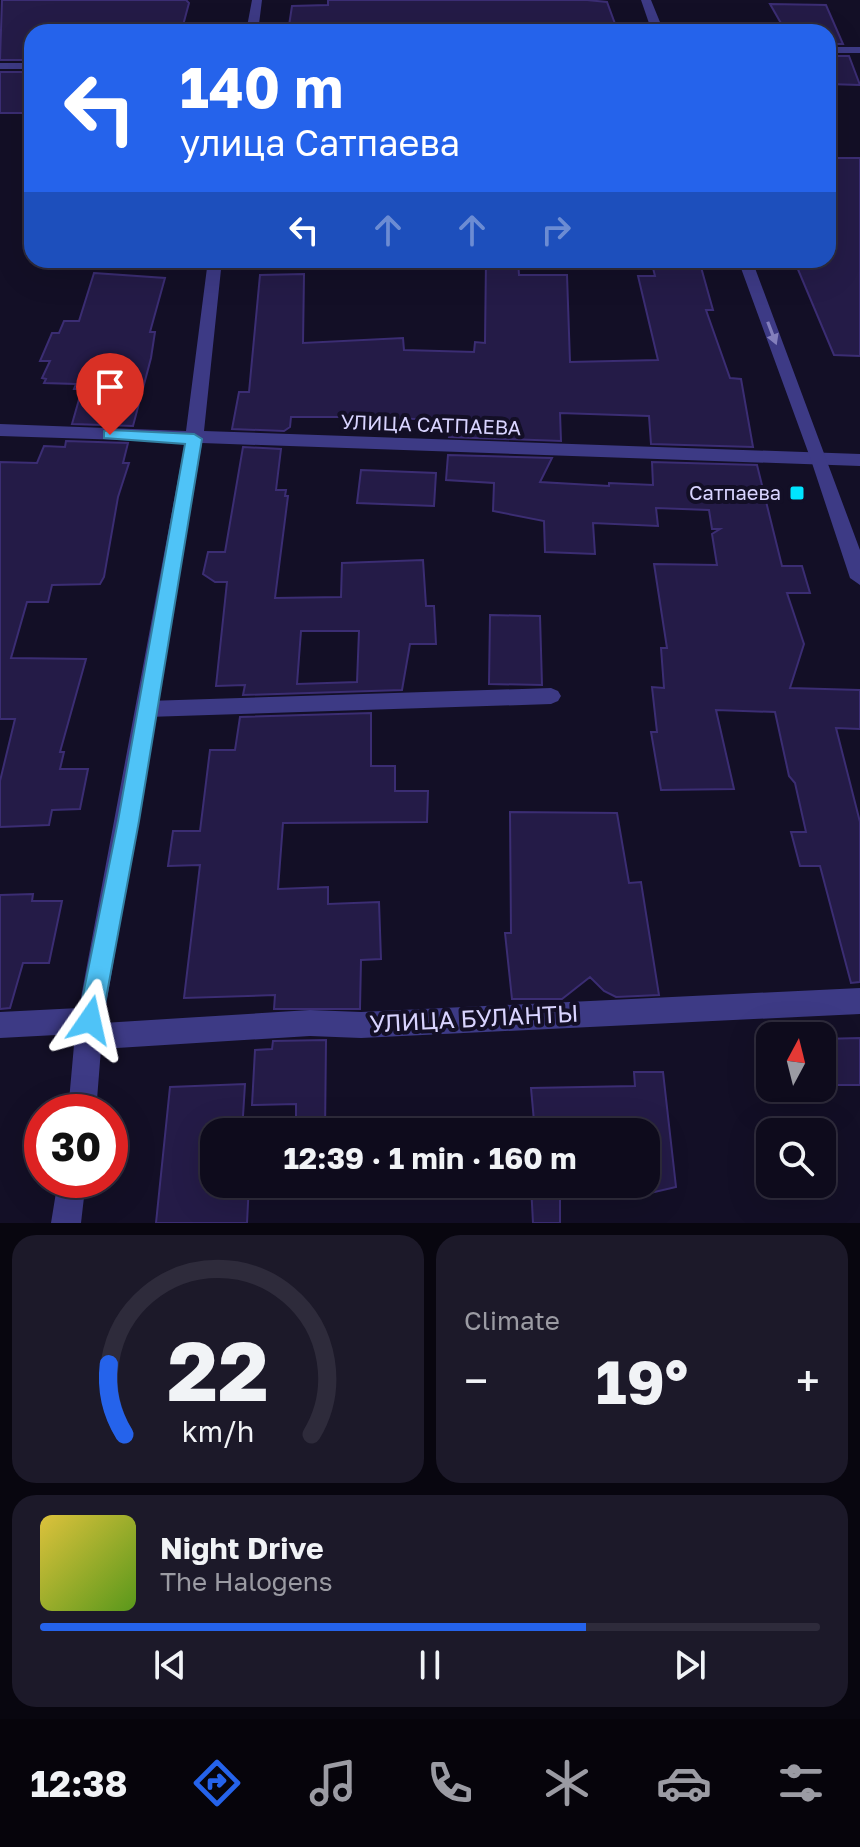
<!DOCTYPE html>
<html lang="en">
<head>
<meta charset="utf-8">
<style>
	body { margin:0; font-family:"Golos Text",sans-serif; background:#1c1929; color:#f1f3f6; height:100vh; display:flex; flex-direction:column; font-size:30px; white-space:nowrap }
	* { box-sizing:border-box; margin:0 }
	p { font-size:26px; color:#9b9ba3 }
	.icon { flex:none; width:44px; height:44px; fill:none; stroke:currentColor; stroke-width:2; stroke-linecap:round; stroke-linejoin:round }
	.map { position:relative; height:1223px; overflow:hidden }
	.sheet { display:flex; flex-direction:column; gap:12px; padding:12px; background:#08060f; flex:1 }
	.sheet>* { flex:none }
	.top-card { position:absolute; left:24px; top:24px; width:812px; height:244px; border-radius:24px; box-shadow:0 8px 32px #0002,0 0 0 2px #2e2b3b; background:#2563eb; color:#fff; overflow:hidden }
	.needle { width:52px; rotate:7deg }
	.fabs { position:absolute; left:756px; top:1022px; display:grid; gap:16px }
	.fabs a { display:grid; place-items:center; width:80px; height:80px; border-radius:16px; background:#0e0b1c; box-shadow:0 8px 32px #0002,0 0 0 2px #2e2b3b; font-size:40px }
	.speed { position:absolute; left:24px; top:1094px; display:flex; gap:16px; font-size:40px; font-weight:700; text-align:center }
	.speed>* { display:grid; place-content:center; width:104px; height:104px; border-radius:50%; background:#0e0b1c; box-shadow:0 8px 32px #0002,0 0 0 2px #2e2b3b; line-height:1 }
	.speed .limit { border:12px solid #d22; background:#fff; color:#111 }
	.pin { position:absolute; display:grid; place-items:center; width:68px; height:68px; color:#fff; margin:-82px -34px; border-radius:50% 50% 50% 0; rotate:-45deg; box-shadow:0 0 8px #0007 }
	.pin .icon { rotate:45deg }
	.me { position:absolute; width:88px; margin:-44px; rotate:11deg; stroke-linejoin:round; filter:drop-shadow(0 0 6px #0008) }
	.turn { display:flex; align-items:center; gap:28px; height:168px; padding:0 24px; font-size:36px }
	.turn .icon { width:104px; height:104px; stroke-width:2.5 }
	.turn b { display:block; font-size:56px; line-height:68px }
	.lanes { display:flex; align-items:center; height:76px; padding:0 24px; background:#0003; justify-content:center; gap:40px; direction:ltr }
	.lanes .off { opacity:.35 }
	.big { font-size:60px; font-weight:700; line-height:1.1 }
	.sheet .widget { flex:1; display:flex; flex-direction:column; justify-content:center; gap:12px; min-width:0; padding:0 28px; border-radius:24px; background:#1c1929 }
	.sheet .dial { align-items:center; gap:0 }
	.dial svg { height:208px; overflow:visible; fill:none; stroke:#2e2b3b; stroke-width:7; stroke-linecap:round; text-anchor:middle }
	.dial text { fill:#f1f3f6; stroke:none }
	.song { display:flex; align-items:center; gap:24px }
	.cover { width:96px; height:96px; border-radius:12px; background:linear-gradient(135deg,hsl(50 70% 55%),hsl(90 70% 35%)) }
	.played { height:8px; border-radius:4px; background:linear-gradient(90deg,#2563eb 70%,#2e2b3b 70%) }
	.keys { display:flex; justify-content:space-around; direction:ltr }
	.heat { display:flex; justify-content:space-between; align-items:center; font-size:44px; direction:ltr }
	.sheet .tiles { flex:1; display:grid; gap:12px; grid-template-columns:1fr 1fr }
	.widget:last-child { grid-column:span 2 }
	.trip { position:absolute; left:200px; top:1118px; width:460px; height:80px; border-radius:24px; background:#0e0b1c; box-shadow:0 8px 32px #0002,0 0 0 2px #2e2b3b; font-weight:700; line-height:80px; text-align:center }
	.dock { display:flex; height:128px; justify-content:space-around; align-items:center; background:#06040b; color:#9b9ba3 }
	.dock .icon { width:56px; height:56px }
	.dock .current { color:#2563eb }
	.dock b { font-size:36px; color:#f1f3f6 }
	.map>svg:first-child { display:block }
	.building { fill:#241b47; stroke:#3b2d73; stroke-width:2; fill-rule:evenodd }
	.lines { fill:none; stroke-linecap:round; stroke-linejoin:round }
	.service { fill:#3d3a85; fill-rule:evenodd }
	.minor { fill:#3d3a85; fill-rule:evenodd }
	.tertiary { fill:#3d3a85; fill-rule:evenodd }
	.oneway { fill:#837fbc }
	.route { fill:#4fc3f7; stroke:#337fa1; stroke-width:2 }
	.poi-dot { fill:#00e5ff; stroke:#130f26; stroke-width:3 }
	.labels { text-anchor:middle; stroke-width:8; stroke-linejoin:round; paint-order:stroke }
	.street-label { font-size:20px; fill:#d9d4ff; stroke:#130f26 }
	.poi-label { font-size:20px; fill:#d9d4ff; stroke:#130f26; text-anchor:end }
	.near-street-label { font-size:24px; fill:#d9d4ff; stroke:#130f26 }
</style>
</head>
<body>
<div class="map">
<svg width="860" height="1223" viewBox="0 0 860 1223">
	<rect width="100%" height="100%" fill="#130f26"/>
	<path class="building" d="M2 0H186L189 3 182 29 32 32V60H0Z
		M328 0H587L607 2 618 32H288L292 6 328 5Z
		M770 4 826 5 843 44H828V32H786Z
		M828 56H849L860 85 828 84Z
		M0 72H32V113H0Z
		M828 158H860V356L834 355 794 260H828Z
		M486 260H518L519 275H567L570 362 658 360 638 276H655L651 260H699L713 310H706L730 378 741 379 753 447 651 444 649 416 560 413 561 441 449 437 451 420 347 417H291L290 427 284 431 232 429 239 392H249L260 275 304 274 303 343 403 338 404 350 474 352 475 342 485 343Z
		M94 273 165 278 150 332H155L151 358 133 426 72 424 82 389H74L76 384 44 383 46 379 42 378 50 361H40L52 333H59L64 321H79Z
		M66 441 128 443 123 463H129L118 497 104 577 100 584 52 585 48 602H27L11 658 86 659 60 752H64L60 769H88L80 809 52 810 49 825 0 827V781L15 719H0V462L37 463 44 446 65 447Z
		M243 447 281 449 276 490H286L285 496H288L275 598 341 597 342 563 423 560 426 606H434L436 644H410L402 690 243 695 245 685 216 686 227 582H215L203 574 208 552H225ZM301 631H359L357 682 297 684Z
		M448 455 552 458 540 482 609 486V483L653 485 652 462 757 465 782 566H802L810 593H787L804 644 790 688 860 690V729L836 728 860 822V982L851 983 820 866H800L791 832H806L795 783 789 776 775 712 716 710 734 789 661 790 651 732H657L652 687 664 688 661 648H667L654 564 717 565 712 534 720 529H712L709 510 656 508 658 526 593 523 595 554 545 552 544 521 493 511 494 483 446 480Z
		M361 470 436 473 434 506 357 503Z
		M490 615 540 616 542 685 489 684Z
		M371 713V766H395V791H428L427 822 283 823 278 889 328 887V904L379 902 381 959 361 960 360 1009H274L275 995 184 998 200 865 168 866 173 831H200L210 750H235L240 717Z
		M510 812 617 813 629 883 641 882 659 995 616 997 604 991 590 977 562 999H512L505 933H511Z
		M33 894 32 901H62L49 963H23L10 1008 0 1009V895Z
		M860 1038V1085H822V1039Z
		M326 1040 325 1132H296V1104L252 1105 255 1050 272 1049 273 1041Z
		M634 1072H663L676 1187 646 1194V1132H535L531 1088 635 1086Z
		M245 1084 242 1132H214V1184H249L247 1223H156L170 1087Z
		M560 1184V1223H533L531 1185Z"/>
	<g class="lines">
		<path class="service" d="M551 688 558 691 561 696 558 701 551 704 147 717 140 715 137 709 140 703 147 701Z"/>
		<path class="minor" d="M252 0H262L258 32H246Z
			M828 47H860V53H828Z
			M0 63H32V69H0Z
			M208 260H222L204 431 860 454V466L202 443 103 1023 310 1010 361 1012 860 988V1014L361 1038 310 1036 101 1049 96 1112H68L75 1034 0 1038V1012L79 1008 185 442 0 436V424L186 431Z
			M58 1180H86L81 1223H51Z"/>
		<path class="tertiary" d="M641 0H651L664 32H652Z
			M738 260H752L860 550V585L850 578 811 460Z"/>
	</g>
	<defs><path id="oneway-solid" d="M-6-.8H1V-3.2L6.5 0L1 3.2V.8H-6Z" transform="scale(2)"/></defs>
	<use class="oneway" href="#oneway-solid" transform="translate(772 333) rotate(69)"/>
	<path class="route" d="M110 430 194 434 202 439 139 821 102 1020 98 1028 90 1032 81 1028 78 1020 118 821 185 444 104 438V431Z"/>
	<rect class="poi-dot" x="789" y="485" width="16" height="16" rx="4"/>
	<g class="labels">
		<g class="street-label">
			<text transform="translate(431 425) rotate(2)" y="7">УЛИЦА САТПАЕВА</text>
		</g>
		<g class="poi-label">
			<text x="781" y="500">Сатпаева</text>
		</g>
		<g class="near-street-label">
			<text transform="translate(474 1019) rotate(-3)" y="8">УЛИЦА БУЛАНТЫ</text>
		</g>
	</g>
</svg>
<div class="fabs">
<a><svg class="needle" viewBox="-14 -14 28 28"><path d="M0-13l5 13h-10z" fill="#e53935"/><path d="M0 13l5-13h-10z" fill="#9b9ba3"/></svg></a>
<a><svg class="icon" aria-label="search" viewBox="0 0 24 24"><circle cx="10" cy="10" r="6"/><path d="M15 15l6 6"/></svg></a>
</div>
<div class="speed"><div class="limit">30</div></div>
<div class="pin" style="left:110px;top:435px;background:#d93025"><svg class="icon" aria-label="arrive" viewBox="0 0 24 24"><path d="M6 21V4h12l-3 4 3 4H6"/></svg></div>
<svg class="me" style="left:90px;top:1020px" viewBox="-20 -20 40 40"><path d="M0-17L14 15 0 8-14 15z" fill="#4fc3f7" stroke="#fff" stroke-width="4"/></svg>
<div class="trip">12:39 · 1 min · 160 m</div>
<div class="top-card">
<div class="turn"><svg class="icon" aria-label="left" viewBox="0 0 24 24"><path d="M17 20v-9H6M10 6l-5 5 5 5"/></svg><div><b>140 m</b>улица Сатпаева</div></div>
<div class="lanes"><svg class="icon" aria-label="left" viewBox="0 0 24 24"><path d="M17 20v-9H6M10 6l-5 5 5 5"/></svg><svg class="icon off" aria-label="ahead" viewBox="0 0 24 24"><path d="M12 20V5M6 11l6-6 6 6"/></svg><svg class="icon off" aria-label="ahead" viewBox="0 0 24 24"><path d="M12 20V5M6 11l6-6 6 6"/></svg><svg class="icon off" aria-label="right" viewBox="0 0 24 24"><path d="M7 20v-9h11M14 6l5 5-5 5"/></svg></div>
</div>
</div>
<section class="sheet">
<div class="tiles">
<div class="widget dial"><svg viewBox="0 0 100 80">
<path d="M14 69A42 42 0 1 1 86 69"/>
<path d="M14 69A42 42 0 0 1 8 42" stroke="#2563eb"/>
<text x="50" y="56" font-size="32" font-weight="700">22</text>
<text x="50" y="72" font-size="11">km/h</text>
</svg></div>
<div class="widget"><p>Climate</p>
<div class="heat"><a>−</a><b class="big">19°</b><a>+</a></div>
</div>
<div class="widget">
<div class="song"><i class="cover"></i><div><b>Night Drive</b><p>The Halogens</p></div></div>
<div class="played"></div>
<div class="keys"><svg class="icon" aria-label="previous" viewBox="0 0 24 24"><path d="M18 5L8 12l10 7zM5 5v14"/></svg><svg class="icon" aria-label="pause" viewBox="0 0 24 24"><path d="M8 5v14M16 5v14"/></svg><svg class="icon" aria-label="next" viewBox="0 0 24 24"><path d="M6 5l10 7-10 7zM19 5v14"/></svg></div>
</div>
</div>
</section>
<nav class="dock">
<b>12:38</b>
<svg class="icon current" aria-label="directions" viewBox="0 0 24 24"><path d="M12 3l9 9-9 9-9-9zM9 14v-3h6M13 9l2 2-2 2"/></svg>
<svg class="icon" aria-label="music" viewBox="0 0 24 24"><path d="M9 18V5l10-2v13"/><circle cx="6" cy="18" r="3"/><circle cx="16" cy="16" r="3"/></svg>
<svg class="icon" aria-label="phone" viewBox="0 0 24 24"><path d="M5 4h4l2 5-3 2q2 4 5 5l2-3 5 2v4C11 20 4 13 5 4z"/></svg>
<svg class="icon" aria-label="climate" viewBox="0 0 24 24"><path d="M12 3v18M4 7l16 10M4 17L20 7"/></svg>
<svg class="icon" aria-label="car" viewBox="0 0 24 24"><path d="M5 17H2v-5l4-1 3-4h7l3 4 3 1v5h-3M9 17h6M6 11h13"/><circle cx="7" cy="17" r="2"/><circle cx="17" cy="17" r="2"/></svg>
<svg class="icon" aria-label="filters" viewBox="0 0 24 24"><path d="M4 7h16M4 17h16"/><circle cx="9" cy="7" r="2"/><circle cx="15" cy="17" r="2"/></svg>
</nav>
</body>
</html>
